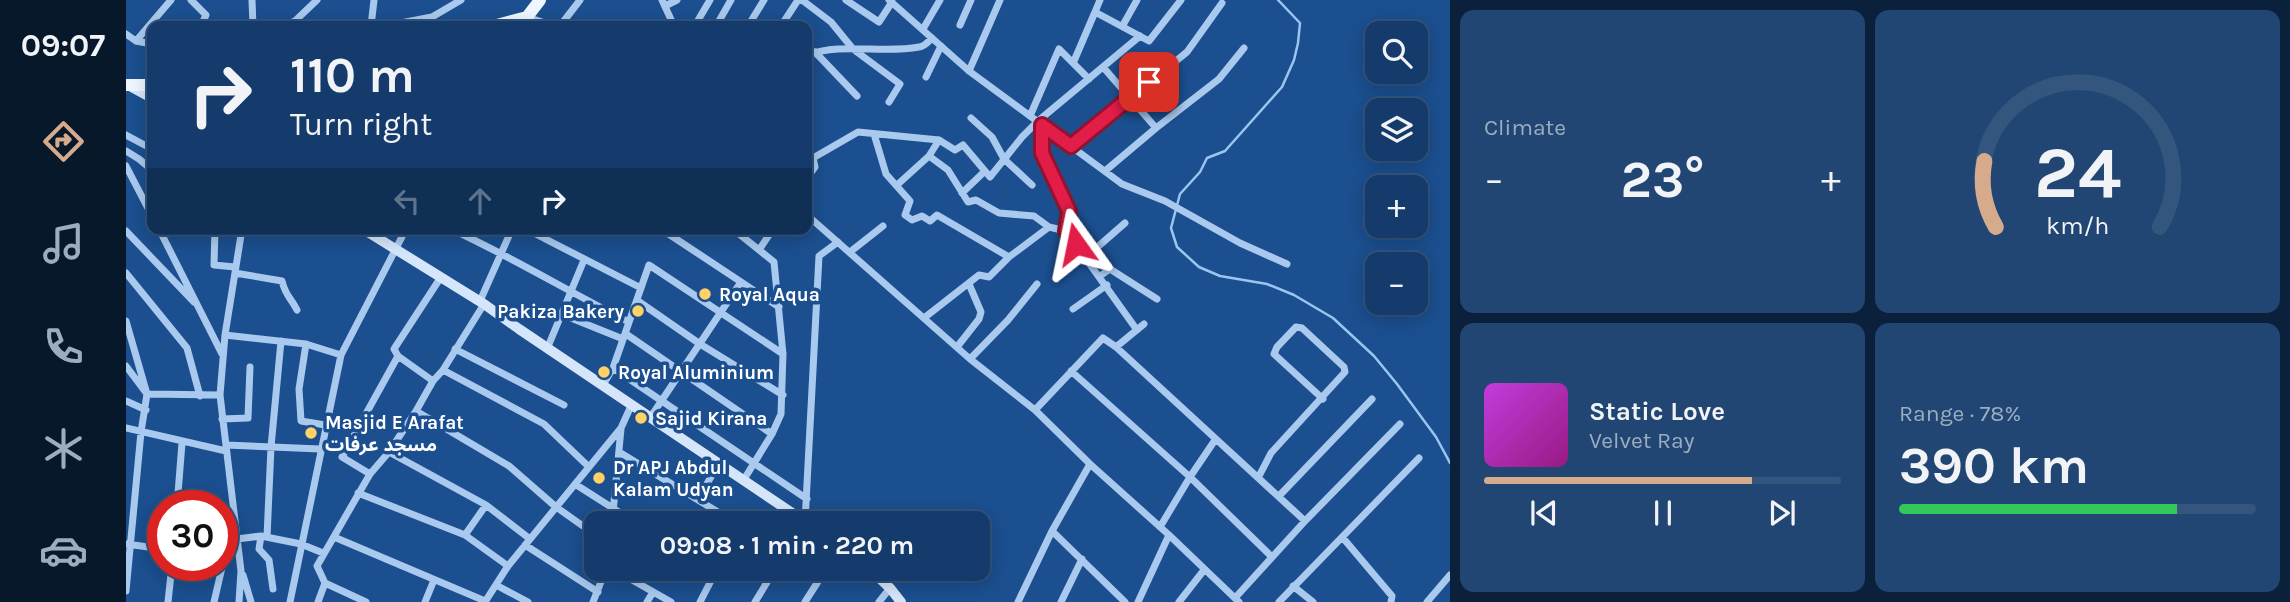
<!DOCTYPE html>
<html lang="en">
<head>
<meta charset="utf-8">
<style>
	body { margin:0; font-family:Karla,"Noto Sans Arabic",sans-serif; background:#214673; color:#f1f3f6; height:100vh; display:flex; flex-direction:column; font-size:26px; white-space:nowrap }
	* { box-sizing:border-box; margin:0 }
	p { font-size:23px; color:#9dadc1 }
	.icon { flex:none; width:38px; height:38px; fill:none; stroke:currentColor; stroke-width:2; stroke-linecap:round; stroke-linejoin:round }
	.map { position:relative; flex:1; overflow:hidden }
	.drawer { display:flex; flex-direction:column; gap:10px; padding:10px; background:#0b203b; width:840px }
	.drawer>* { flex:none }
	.top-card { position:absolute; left:21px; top:21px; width:665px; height:214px; border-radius:14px; box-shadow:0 4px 18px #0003,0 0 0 2px #33557e; background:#143b6b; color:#f1f3f6; overflow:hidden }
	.tools { position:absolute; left:1239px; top:21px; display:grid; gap:14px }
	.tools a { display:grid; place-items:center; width:63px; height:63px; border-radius:14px; background:#143b6b; box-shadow:0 4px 18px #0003,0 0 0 2px #33557e; font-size:35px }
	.speed { position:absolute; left:21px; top:490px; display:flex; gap:14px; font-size:35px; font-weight:700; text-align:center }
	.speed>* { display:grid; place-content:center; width:91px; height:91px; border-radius:50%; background:#143b6b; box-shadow:0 4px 18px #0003,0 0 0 2px #33557e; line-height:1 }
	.speed .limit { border:10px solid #d22; background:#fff; color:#111 }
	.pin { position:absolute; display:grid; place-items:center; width:60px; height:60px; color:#fff; margin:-30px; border-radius:14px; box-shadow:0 4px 10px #0006 }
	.me { position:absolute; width:77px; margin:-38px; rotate:348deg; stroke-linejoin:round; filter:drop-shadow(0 0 5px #0008) }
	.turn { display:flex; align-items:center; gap:24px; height:147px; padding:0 28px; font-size:32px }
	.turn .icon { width:91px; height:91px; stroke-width:2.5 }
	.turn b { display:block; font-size:49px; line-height:60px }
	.lanes { display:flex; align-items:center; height:66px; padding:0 28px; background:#0003; justify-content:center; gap:35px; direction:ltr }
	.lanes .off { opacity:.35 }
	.big { font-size:52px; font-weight:700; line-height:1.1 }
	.drawer .tile { flex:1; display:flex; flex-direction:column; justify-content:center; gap:10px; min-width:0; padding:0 24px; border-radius:14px; background:#214673 }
	.drawer .dial { align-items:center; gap:0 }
	.dial svg { height:182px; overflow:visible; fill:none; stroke:#33557e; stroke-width:7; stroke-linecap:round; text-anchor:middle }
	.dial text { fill:#f1f3f6; stroke:none }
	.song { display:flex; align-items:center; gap:21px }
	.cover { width:84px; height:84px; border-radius:10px; background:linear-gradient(135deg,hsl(290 70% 55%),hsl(310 70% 35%)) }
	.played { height:7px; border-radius:4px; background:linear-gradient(90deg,#d6ab8b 75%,#33557e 75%) }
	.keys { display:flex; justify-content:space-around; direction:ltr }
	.heat { display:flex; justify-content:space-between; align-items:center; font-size:38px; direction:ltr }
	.charge { height:10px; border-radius:5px; background:linear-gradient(90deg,#34c759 78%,#33557e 0) }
	.drawer .tiles { flex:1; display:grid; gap:10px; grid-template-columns:repeat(2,1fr) }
	.trip { position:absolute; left:458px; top:511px; width:406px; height:70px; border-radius:14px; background:#143b6b; box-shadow:0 4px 18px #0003,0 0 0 2px #33557e; font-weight:700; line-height:70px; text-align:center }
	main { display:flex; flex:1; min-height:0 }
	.menu { display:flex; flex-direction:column; width:126px; justify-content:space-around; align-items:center; background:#08182b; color:#9dadc1 }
	.menu .icon { width:49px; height:49px }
	.menu .on { color:#d6ab8b }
	.menu b { font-size:32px; color:#f1f3f6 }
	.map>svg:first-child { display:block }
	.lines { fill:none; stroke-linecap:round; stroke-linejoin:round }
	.stream { stroke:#9cc4f0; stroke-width:2.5 }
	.street { stroke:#a9c9ee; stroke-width:7 }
	.secondary { stroke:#d6e6fa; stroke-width:10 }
	.primary { stroke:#f0f6ff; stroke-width:12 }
	.route-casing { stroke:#92132f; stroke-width:18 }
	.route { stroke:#e11d48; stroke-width:12 }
	.poi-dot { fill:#ffd166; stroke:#1b4f8f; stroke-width:2.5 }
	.labels { text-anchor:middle; stroke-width:7; stroke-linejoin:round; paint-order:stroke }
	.poi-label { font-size:19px; font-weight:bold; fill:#fff; stroke:#1b4f8f; text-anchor:start }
</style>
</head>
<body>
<main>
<nav class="menu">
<b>09:07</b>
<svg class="icon on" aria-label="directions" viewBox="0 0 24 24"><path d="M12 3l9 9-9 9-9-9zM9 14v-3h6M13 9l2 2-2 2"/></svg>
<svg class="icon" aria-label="music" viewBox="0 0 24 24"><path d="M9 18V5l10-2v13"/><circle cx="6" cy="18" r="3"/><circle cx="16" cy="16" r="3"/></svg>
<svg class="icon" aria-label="phone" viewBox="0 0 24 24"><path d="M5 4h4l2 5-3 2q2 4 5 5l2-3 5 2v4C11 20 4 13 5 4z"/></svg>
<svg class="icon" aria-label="climate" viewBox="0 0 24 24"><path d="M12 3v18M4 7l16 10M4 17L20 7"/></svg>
<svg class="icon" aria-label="car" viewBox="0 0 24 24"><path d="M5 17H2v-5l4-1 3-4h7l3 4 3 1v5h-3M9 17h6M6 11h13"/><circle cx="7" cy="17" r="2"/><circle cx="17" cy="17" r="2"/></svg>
</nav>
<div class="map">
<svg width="1324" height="602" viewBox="0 0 1324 602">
	<rect width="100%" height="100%" fill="#1b4f8f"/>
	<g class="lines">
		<path class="stream" d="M1152 0 1174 23 1172 43 1168 60 1156 87 1099 151 1081 158 1074 172 1054 194 1045 228 1051 247 1073 267 1094 276 1141 284 1168 295 1207 318 1248 356 1271 384 1310 437 1324 463"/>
		<path class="street" d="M65 0 80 15 75 26
			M126 0 127 26
			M536 0 548 26
			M676 0 705 22 727 49 774 84 763 102
			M720 0 753 22 766 2
			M763 0 843 71 996 184 1039 201 1114 243 1161 264
			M539 6 551 0
			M969 12 974 0
			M401 17 428 26
			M571 22 584 0
			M834 25 845 0
			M997 25 1011 0
			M157 26 169 21 191 0
			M245 26 248 0
			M259 26 306 17 335 0
			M434 26 454 0
			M586 26 593 21 605 0
			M622 26 638 0
			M655 26 672 0
			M797 29 814 0
			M0 34 10 41 26 44
			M10 41 45 0
			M689 52 731 96
			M681 55C716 42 756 54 793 47 798 47 802 42 806 38
			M948 61 969 12 1023 41 1055 0
			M977 67 1030 128
			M843 71 874 0
			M800 77 815 46
			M904 116 933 49 963 79
			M845 118 866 137 878 159 906 185
			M916 125V153L944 211 940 231 1011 330
			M748 134 760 174 784 201 779 215 786 220 796 216 804 221 811 215 883 257
			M0 135 26 149
			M945 146 1061 52 1096 3
			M0 151 13 159 26 170
			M803 156 822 170 842 202 850 200 873 213 908 216 923 227
			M681 157 687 158 732 132 813 140 829 150 837 145 864 177 896 137 912 121 1014 36
			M0 166 26 216
			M979 171 1030 128 1093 79 1118 48
			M681 178 689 167 687 158
			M771 185 803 156 813 140
			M836 193 859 171
			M681 215 844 359 909 410 964 464 1043 535 1113 602
			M33 229 96 354
			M89 229 88 265 109 267
			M325 229C386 257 443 292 503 322
			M400 229 515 288
			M520 229H522
			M535 229 653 307
			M607 229 648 262 657 354 655 414 646 434 617 481
			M0 231 68 302
			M633 250 647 229
			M724 252 757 226
			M959 258 999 223
			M0 273 61 348 74 396
			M109 273 156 281C160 297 164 296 171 310
			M974 276 984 269 1031 299
			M354 301 386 229
			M512 301 574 344 657 395
			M947 309 981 285
			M435 314 497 339
			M798 318 853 275 863 277 883 257 923 227 940 231
			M0 321 21 394 15 432 0 591
			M500 334 646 434
			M99 335 180 344 215 355
			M180 344 173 389 175 421 199 425
			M831 347 853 319 855 312 843 284
			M990 347 1018 324
			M329 349 438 405
			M421 349 458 260
			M844 359 882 320 911 284
			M0 366 21 394 94 395
			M487 368 681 499
			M317 370 418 424 463 467
			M945 371 1064 477 1146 557
			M307 381 272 356 268 349 315 277
			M477 385 487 368 523 265 657 354
			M0 401 20 410
			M909 410 977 338 990 347 1179 521
			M290 411 383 466 430 507 471 536
			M524 418 615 282
			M96 419 122 418 124 367
			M0 428 100 451
			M100 445 194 449
			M263 452 360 505 404 539
			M493 452 610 523
			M244 474 216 457 272 356
			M1132 478 1145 453 1219 372 1218 367 1176 328 1170 327 1151 347 1148 354 1197 399
			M449 484 510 523
			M232 493 339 535 382 566
			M1153 496 1246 399
			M572 499 592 465
			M51 506 56 443
			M679 522 693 256 712 242
			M486 523 495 429
			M1034 527 1064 477 1089 440
			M926 531 999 602
			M339 535 360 505
			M135 536 133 549 143 560 147 589
			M141 537 145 447 155 341
			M208 537 359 601
			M1217 538 1266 596 1265 602
			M111 539 135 536 175 544 197 553
			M0 544 37 549
			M399 545 472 592
			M487 569 545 602
			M682 569 695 577
			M117 575 125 602
			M370 585 402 602
			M1167 586 1187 602
			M1109 598 1179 521 1274 424
			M42 602 46 565
			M88 602 98 559
			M113 602 115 571 94 395 99 335 116 229
			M164 602 215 355 280 229
			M192 602 199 583
			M240 602 199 583 191 566 244 474 263 452 290 411 307 381 317 370 358 304
			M299 602 308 580
			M359 602 382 566 495 428 505 406
			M467 602 480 569
			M521 602 527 592
			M574 602 591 569
			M629 602 649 569
			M679 602 700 569
			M753 602 764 588
			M892 602 926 531 964 464
			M935 602 956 559
			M1012 602 1043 535
			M1053 602 1078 570
			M1153 602 1293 458
			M1301 602 1324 575"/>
		<path class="secondary" d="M4 86 26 98
			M237 229 358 304 393 329 681 523
			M744 569 764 588 775 602"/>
		<path class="primary" d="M367 26 401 17 414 0
			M0 85H26"/>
	</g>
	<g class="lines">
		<defs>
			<path id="route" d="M950 244 940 231 943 211 916 153V125L945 146 1023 82"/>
		</defs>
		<use href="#route" class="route-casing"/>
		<use href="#route" class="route"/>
	</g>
	<g class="poi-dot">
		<circle cx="579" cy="294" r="7"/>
		<circle cx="512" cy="311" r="7"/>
		<circle cx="478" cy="372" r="7"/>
		<circle cx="515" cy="418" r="7"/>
		<circle cx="185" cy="433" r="7"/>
		<circle cx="473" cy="478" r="7"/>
	</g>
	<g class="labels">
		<g class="poi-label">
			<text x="593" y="301">Royal Aqua</text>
			<text x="498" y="318" text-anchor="end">Pakiza Bakery</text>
			<text x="492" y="379">Royal Aluminium</text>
			<text x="529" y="425">Sajid Kirana</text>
			<text x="199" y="429">Masjid E Arafat<tspan x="199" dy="22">مسجد عرفات</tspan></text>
			<text x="487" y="474">Dr APJ Abdul<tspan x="487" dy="22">Kalam Udyan</tspan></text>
		</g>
	</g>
</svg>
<div class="tools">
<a><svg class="icon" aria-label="search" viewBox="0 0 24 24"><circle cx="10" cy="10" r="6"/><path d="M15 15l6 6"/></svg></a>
<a><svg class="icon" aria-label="layers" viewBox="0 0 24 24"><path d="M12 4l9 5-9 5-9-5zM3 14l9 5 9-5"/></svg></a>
<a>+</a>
<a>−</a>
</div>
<div class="speed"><div class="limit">30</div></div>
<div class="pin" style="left:1023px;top:82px;background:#d93025"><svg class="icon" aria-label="arrive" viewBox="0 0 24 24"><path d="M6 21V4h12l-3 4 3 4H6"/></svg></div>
<svg class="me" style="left:950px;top:244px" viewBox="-20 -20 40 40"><path d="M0-17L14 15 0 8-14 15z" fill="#e11d48" stroke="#fff" stroke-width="4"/></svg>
<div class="trip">09:08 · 1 min · 220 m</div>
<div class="top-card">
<div class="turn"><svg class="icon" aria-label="right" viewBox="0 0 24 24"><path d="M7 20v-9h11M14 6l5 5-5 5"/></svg><div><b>110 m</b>Turn right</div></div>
<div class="lanes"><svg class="icon off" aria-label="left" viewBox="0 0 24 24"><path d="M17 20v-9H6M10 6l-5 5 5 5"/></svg><svg class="icon off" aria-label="ahead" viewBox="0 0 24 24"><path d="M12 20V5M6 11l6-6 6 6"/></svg><svg class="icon" aria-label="right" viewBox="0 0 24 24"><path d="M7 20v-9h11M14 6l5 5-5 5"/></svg></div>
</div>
</div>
<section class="drawer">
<div class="tiles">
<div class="tile"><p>Climate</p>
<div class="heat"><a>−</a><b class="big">23°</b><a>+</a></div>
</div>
<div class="tile dial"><svg viewBox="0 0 100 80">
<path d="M14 69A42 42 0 1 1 86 69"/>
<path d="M14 69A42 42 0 0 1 9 40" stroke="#d6ab8b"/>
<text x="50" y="56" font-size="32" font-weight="700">24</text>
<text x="50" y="72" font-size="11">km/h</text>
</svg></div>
<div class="tile">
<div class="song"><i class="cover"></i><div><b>Static Love</b><p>Velvet Ray</p></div></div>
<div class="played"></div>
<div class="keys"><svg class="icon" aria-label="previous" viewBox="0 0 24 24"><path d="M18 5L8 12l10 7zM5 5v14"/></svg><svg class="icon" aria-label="pause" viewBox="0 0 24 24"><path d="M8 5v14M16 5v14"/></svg><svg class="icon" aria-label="next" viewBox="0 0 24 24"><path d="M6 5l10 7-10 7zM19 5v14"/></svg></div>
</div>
<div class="tile"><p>Range · 78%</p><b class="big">390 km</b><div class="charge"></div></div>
</div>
</section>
</main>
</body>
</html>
